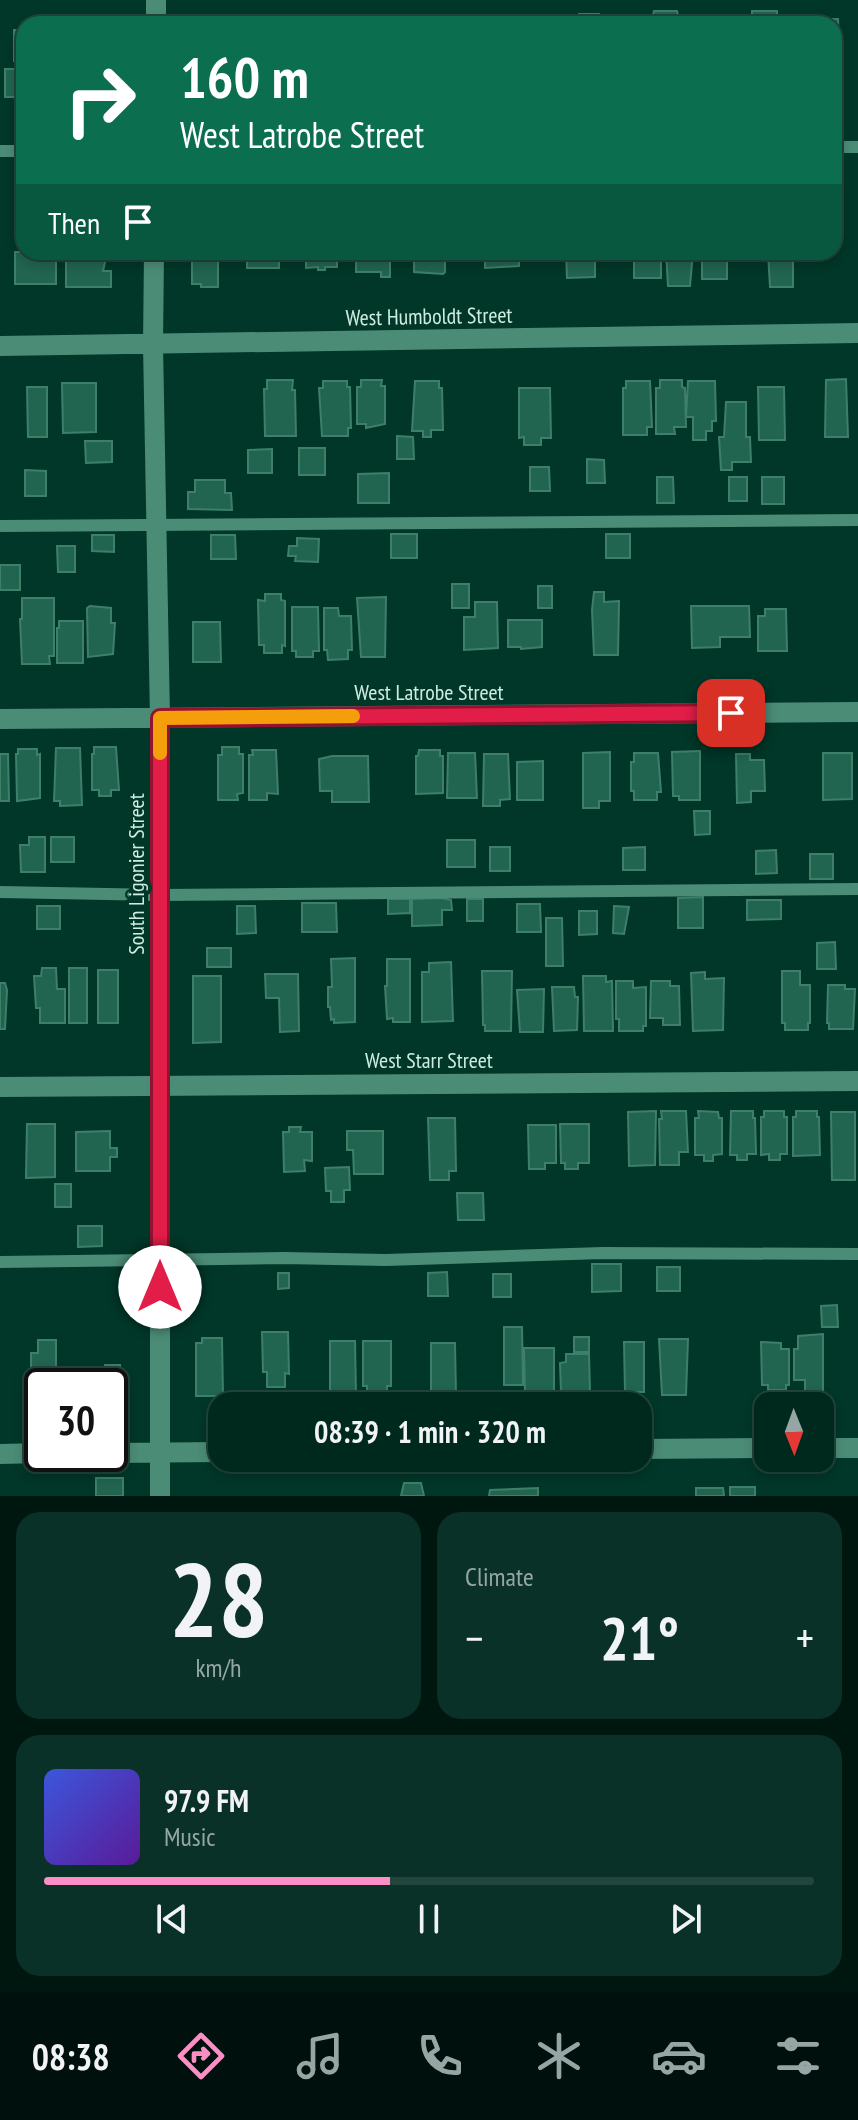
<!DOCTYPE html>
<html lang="en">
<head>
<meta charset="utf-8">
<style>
	body { margin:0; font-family:"PT Sans Narrow",sans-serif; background:#0a3127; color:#f1f3f6; height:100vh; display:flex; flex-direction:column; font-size:30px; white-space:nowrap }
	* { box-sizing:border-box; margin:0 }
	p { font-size:26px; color:#95a6a4 }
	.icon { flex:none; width:44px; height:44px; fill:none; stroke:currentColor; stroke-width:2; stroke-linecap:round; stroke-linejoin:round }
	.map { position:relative; height:1496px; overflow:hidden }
	.side { display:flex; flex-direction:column; gap:16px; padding:16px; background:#001710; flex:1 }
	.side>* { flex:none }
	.top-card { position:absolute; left:16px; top:16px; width:826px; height:244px; border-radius:24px; box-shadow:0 4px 12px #0003,0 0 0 2px #22453c; background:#0b6e4f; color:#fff; overflow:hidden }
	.needle { width:52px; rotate:179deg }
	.controls { position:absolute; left:754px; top:1392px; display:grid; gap:16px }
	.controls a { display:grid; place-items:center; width:80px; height:80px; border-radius:16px; background:#00291e; box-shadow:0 4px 12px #0003,0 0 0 2px #22453c; font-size:40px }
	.speed { position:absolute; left:24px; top:1368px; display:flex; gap:16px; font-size:40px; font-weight:700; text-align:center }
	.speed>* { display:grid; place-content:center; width:104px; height:104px; border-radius:50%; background:#00291e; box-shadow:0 4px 12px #0003,0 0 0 2px #22453c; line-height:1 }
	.speed .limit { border:4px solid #111; border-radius:12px; background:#fff; color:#111 }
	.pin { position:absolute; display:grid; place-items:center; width:68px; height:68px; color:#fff; margin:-34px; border-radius:16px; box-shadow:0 4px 12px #0006 }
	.me { position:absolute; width:88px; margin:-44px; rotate:0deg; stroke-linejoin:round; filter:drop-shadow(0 0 6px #0008) }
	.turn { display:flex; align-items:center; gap:28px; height:168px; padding:0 32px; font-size:36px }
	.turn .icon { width:104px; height:104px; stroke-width:2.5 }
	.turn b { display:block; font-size:56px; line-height:68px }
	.then { display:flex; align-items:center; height:76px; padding:0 32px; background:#0003; gap:16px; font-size:30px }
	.big { font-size:60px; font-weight:700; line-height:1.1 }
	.side .card { flex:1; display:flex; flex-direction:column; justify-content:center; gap:12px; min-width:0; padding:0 28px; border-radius:24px; background:#0a3127 }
	.side .dial { align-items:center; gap:0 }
	.dial b { font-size:104px; line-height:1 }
	.song { display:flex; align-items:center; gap:24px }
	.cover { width:96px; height:96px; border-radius:12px; background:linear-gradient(135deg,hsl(230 70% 55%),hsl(270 70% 35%)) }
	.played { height:8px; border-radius:4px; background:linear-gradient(90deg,#fb8fc5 45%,#22453c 45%) }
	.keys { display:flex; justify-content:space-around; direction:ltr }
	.heat { display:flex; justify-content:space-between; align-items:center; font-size:44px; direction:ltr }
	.side .tiles { flex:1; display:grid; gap:16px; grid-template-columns:1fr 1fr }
	.card:last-child { grid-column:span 2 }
	.trip { position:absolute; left:208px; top:1392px; width:444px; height:80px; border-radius:24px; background:#00291e; box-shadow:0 4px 12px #0003,0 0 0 2px #22453c; font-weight:700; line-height:80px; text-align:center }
	.tab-bar { display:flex; height:128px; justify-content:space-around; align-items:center; background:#00100c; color:#95a6a4 }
	.tab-bar .icon { width:56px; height:56px }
	.tab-bar .active { color:#fb8fc5 }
	.tab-bar b { font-size:36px; color:#f1f3f6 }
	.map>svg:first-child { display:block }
	.building { fill:#216450; stroke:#3d7f69; stroke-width:2 }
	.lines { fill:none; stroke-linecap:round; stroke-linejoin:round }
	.service { stroke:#4b8c76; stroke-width:12 }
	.minor { stroke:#4b8c76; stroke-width:20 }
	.route-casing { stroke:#92132f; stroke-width:20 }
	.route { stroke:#e11d48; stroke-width:14 }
	.slow { stroke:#f59e0b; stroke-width:14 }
	.labels { text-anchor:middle; stroke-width:8; stroke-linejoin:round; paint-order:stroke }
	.street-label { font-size:22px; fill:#cdede0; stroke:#003728 }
</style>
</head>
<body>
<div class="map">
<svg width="858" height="1496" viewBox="0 0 858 1496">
	<rect width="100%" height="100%" fill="#003728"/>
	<path class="building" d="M654 11H677L680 24H651Z
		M752 11H777V24H752Z
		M579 14H599L602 24H575Z
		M797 19H838L839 42H834V24H797Z
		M14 30H24V61H14Z
		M5 69H24V97H5Z
		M15 252H56V284H15Z
		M192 252H218V287H201V284H192Z
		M247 252H279V268H247Z
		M306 252H337V267H325V270H318V267L306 268Z
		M356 252H390V277H381V272H356Z
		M414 252H445V272L443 274 414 272Z
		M485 252H519V266L485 268Z
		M566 252H595V277L567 278Z
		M634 252H661V278H634Z
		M666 252H693L690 286H668Z
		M702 252H727V279H702Z
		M768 252H793V287H770Z
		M66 256H101L105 262 103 271H111V287H66Z
		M846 379 848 437H825L826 380Z
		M267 380H293L292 390H295L296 436H265L264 389H267Z
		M361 380H382L381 386H385V424L366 428V424H357V387H361Z
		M660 380H682V387L685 388 686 427H674L675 434H656V388H660Z
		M323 381H347V387H350L351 428H348V436H322L319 388H323Z
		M415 381H439V388H442L443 430H431V437H423V431H412Z
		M626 381H650L652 427H647V435H623V388H626Z
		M688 381H715L716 421H712V431H706V440H693V417H686Z
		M62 383H96V432L63 433Z
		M27 387H47V437H28Z
		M758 387H784L785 440H759Z
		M519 388H550L551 438H541V445H524V437L519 438Z
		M726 402H746V437H750L751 462H732V470H721L719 437H724Z
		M397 436 413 437 414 459H397Z
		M85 441H112V462L86 463Z
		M299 448H325V475H299Z
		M272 449V473H248V450Z
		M587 459 604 460 605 483H587Z
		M530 467H549L550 491H530Z
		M25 470 46 471V496H25Z
		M389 473V503H358V474Z
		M657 477H673L674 503H657Z
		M729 477H747V501H729Z
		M762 477H784V504H762Z
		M195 480H225V493H231L232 510 188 509V492H195Z
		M391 534H417V558H391Z
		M606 534H630V558H606Z
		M92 535H114V552L92 551Z
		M211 535H235L236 559H211Z
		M297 538 319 539 318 562 295 561 296 556H288L289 546H297Z
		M57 546H75V572H58Z
		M0 565H20V590H0Z
		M452 584H469V608H452Z
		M538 586H552V608H538Z
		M594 592H604V602L619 601 618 655H594L592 610Z
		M265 594H281V600L285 601V646L282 645V653H264V645H259L258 600 265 601Z
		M386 597 385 657H361L357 598Z
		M22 598H54V656H49L50 664H22L20 619H22Z
		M475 602H497L498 648 464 650V617H475Z
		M90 606 111 608V623H115L113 654 88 657 87 608Z
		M691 606H749L750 637H720V647L692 648Z
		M292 607H318L319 651H313V657H296V651H292Z
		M324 608H338L339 616H351L352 650H348V659L328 660 327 650H324Z
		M765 609H786L787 651H758V616H765Z
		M508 620H542V647L521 649V647H508Z
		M59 621H83V663H57V628H59Z
		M193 622H220L221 662H193Z
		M94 747H116L119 790H111V796H99V790H92V754H94Z
		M222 747H239V754H243V793L237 794 238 800H218V755H222Z
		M56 748H80L82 805 60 806V801H54Z
		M18 749H37V755L40 754V798L17 801 16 754H18Z
		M252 750H276L278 794 267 793V800H249V755H253Z
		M419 750H440V756H443V793L416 794V756H418Z
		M700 751V800H679V796H673L672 752Z
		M610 752V801H599V808H583V753Z
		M448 753H475L477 798H447Z
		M634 753H658L661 792H657V800H634V791H631V762H634Z
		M823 753H852V799L823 800Z
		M0 754H8L9 801H0Z
		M484 754H508L510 799 500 800V806H483Z
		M736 754H750V760H764L765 791H751V802L737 803Z
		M332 756H368L369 802H332V791H320L319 759Z
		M543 761V800H517V762Z
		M694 811H710V834L695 835Z
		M29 837H45V872H21L20 845H29Z
		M51 837H74V862H51Z
		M447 840H475V867H447Z
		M490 847H510V871H490Z
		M645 847V870H623V848Z
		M776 850 777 873 756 874V851Z
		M810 854H833V879H810Z
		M703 897V928H678V898Z
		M441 898 451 900 452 910H442V925L412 926V899Z
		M388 899H410V913L388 914Z
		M467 899H483V921H467Z
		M747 900H781V919L747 920Z
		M302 903H336L337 932H302Z
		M517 904H540L541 932H517Z
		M37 906H60V929H37Z
		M237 906H255L256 933 237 934Z
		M614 906 629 907 624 934 613 933Z
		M579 911H597V934L579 935Z
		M546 918H562L563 966H546Z
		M835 942 836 969H817V943Z
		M207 948H231V967H207Z
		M355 958V1022L334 1023V1019L331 1020 330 1007H328V987H332L331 959Z
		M387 959H410V1022H393V1018L387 1019 385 986H387Z
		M451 962 453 1021 422 1022V972H429V963Z
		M42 968H56L57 989H65V1023H40V1008H36L34 976H41Z
		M69 968H87V1023H69Z
		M98 970H118V1023H98Z
		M482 971H512L511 1031H485V1025H483Z
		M782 971H800V985H810V1023H808V1030H785V1023H782Z
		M705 972V979L724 978 723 1030 693 1031 691 973Z
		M265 974H298L299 1031 280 1032 279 998H266Z
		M193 976H221V1042L193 1043Z
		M583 976H606V982L612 981 613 1031H584Z
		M616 981H633V988L646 987V1026H643V1031H619V1019H616Z
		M651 981H670V986H679L680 1025H663V1018H650Z
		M0 983H5L7 990 5 1029H0Z
		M828 985H845V989H855L853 1029H829V1023H827Z
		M552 987H574L575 997H578L577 1030 554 1031Z
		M544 989 543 1032H520L517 990Z
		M656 1111 655 1165 629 1166 628 1112Z
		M661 1111H686L688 1152H679V1165H660L659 1119H662Z
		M698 1111 718 1112 719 1118H722V1154L713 1155V1161H704V1155H695V1118H699Z
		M731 1111H753V1118H755L756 1154H747V1160H737V1155H730Z
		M764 1111H784V1117H787V1154H780V1160H769V1154L761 1155V1117H764Z
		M796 1111H817V1117H819L820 1155 793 1156V1117H796Z
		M831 1112H855V1180H832Z
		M428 1118H455L456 1171H449V1180H430Z
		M27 1124H55V1177L26 1178Z
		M560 1124H589V1163H578V1169H565V1163H561Z
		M528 1125H556V1163H545V1169H529Z
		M289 1127H301L300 1132H312V1161L304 1160 305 1171 284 1172 283 1132H289Z
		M110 1131V1148H117V1157H110V1171H76V1132Z
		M347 1131H383V1174H354L353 1150H347Z
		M349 1167 350 1190H344V1202H331V1191H326L325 1168Z
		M55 1184H71V1207H55Z
		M457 1193H483L484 1220H458Z
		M78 1226H102V1246L78 1247Z
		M592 1264H621V1291L592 1292Z
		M657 1267H680V1291H657Z
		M447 1272 448 1296H428V1273Z
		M278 1273H289V1288L278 1289Z
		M493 1274H511V1297H493Z
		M837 1305 838 1327H822L821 1306Z
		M504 1327H522L523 1385H504Z
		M262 1332H288L289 1374 285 1373V1387H267V1372H263Z
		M823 1334V1392L805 1393V1380H794V1349H798V1336Z
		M574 1337H589V1352H574Z
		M202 1338H222L223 1396H196V1343H202Z
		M659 1339H688L686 1395H662Z
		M38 1340H56V1386H42V1409H31V1353H38Z
		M330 1341H355L356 1395H330Z
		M363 1341H391V1386H387V1394H367V1386H363Z
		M624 1342H644V1392H625Z
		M761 1342 781 1343V1349H789V1385H786V1390H768V1385H762Z
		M431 1343H455L456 1396H431Z
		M524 1348H554V1393H525Z
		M566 1354H589L590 1392 561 1393 560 1363 566 1362Z
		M105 1365H120L121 1409H110V1386H92V1374L105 1373Z
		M96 1478H123V1496H96Z
		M404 1483H421L424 1496H401Z
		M730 1487H755V1496H730Z
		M538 1488V1496H489L490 1490Z
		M696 1488H723L724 1496H696Z"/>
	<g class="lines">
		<path class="service" d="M834 147H858
			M0 151H24
			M0 526 858 520
			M0 892 160 895 858 889
			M0 1262 284 1258 386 1260 603 1253 858 1254"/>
		<path class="minor" d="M156 24V0
			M154 252 153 345 160 718V1496
			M0 346 858 333
			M0 719 858 712
			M0 1087 858 1081
			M820 1448H858
			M638 1449 768 1448
			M110 1453 222 1452
			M0 1454 42 1453"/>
	</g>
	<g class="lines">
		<defs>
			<path id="route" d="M160 1287V718L731 713"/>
		</defs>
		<use href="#route" class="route-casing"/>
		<use href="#route" class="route"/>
		<path class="slow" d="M160 753V718L353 716"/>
	</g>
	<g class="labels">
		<g class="street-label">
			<text transform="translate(429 316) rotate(-1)" y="8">West Humboldt Street</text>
			<text x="429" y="700">West Latrobe Street</text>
			<text transform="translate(136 874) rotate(-90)" y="8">South Ligonier Street</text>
			<text x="429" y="1068">West Starr Street</text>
		</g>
	</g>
</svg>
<div class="controls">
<a><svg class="needle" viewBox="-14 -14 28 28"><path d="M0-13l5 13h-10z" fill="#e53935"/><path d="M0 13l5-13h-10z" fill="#95a6a4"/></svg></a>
</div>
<div class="speed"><div class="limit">30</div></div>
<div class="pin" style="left:731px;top:713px;background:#d93025"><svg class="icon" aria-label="arrive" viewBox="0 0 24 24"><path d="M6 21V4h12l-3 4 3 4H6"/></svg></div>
<svg class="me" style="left:160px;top:1287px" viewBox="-20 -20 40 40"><circle r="19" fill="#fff"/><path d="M0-13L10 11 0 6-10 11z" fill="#e11d48"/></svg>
<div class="trip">08:39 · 1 min · 320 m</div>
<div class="top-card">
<div class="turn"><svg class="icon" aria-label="right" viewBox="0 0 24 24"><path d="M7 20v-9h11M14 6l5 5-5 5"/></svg><div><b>160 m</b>West Latrobe Street</div></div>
<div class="then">Then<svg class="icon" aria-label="arrive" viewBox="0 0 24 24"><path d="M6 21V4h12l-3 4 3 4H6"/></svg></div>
</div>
</div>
<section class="side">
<div class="tiles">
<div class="card dial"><b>28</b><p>km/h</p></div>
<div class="card"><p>Climate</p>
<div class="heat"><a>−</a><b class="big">21°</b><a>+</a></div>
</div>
<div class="card">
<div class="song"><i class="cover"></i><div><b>97.9 FM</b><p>Music</p></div></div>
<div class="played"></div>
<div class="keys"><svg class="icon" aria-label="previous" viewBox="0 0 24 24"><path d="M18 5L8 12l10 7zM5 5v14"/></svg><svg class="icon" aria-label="pause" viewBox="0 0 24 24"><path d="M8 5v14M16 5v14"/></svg><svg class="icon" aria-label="next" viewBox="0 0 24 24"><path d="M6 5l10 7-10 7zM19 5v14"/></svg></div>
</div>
</div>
</section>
<nav class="tab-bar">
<b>08:38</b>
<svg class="icon active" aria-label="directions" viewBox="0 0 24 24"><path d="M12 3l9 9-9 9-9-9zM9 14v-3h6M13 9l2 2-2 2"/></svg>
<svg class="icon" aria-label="music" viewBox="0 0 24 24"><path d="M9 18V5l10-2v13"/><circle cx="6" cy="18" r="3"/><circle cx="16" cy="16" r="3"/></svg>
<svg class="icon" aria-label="phone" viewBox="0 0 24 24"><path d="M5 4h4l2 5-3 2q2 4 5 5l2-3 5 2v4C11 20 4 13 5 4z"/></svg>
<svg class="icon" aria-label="climate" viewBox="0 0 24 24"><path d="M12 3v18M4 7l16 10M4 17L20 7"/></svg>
<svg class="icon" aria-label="car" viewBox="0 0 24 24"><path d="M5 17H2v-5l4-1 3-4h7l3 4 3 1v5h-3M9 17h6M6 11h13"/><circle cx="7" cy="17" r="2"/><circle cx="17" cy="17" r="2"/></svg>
<svg class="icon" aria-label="filters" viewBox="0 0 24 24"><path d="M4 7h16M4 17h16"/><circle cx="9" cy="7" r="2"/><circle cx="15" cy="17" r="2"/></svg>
</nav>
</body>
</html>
